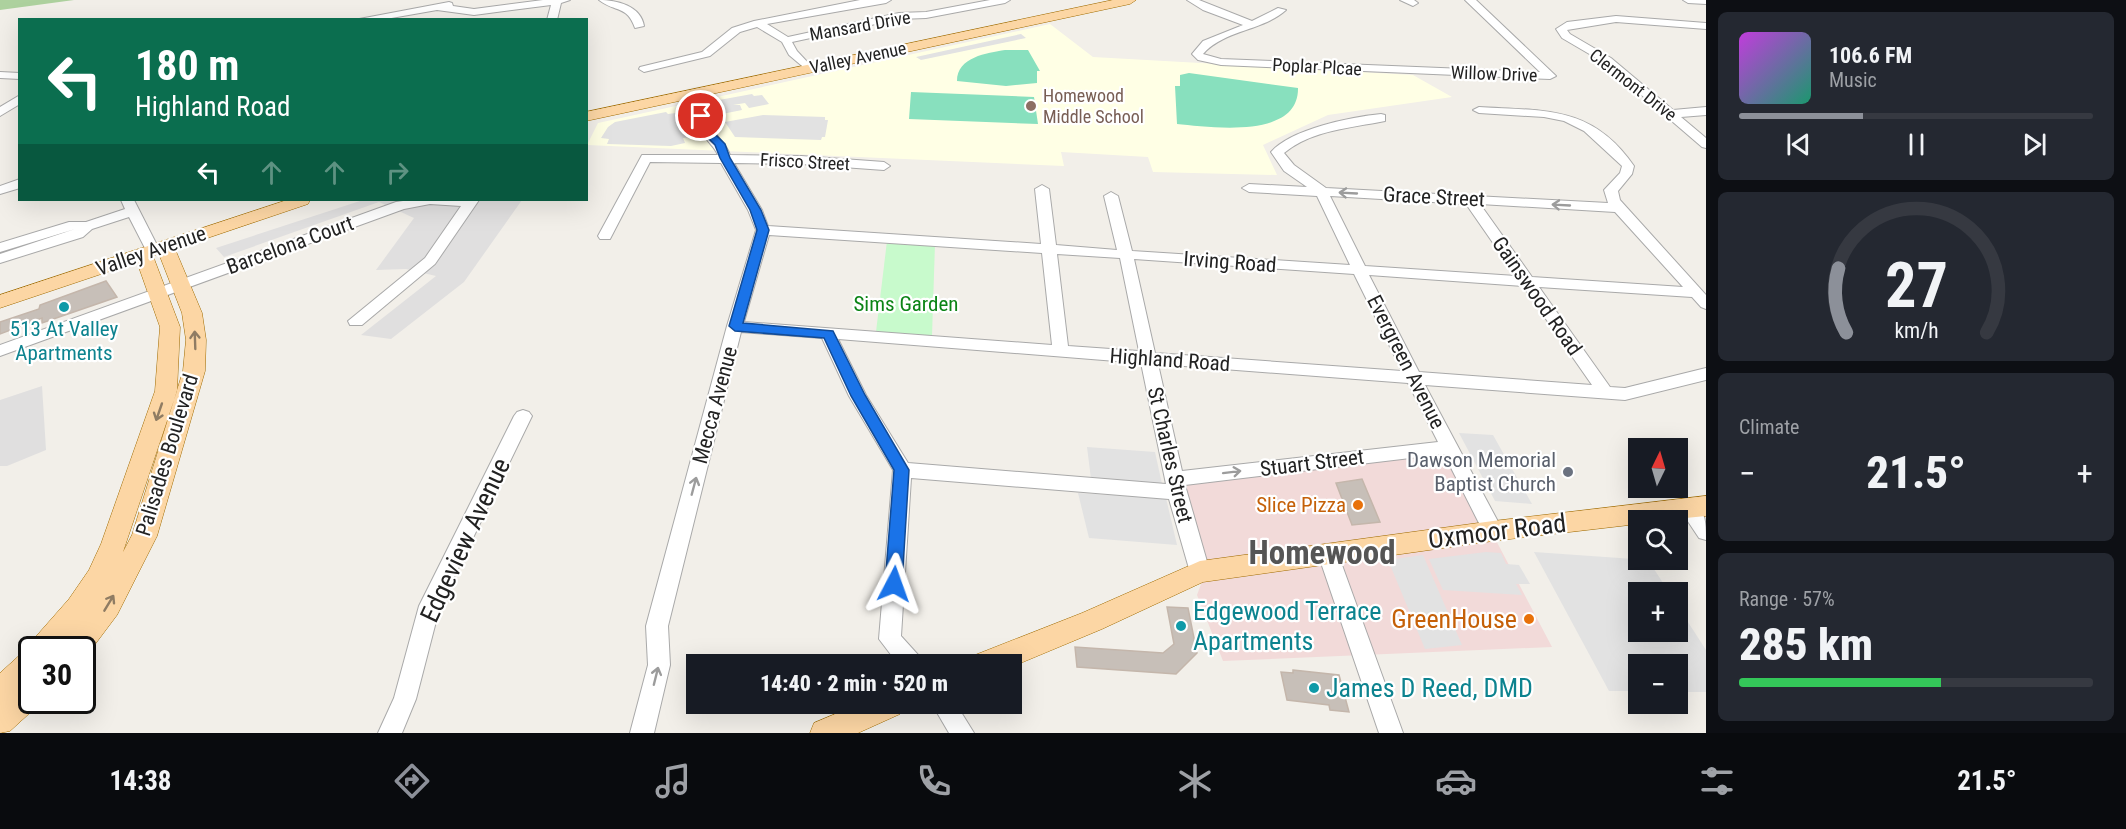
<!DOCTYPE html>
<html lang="en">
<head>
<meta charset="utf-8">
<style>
	body { margin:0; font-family:"Roboto Condensed",sans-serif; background:#242831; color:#f1f3f6; height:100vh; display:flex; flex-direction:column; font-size:22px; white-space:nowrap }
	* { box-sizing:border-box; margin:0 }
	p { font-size:20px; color:#9ea1a6 }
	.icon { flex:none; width:33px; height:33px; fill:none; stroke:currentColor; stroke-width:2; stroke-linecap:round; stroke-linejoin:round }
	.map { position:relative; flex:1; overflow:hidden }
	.sheet { display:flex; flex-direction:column; gap:12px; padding:12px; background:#0d0f14; width:420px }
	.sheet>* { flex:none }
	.banner { position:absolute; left:18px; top:18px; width:570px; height:183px; border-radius:0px; box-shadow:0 6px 24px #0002; background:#0b6e4f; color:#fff; overflow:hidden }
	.needle { width:39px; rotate:5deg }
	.buttons { position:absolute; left:1628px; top:438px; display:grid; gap:12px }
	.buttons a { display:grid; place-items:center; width:60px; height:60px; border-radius:0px; background:#171b24; box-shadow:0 6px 24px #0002; font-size:30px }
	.speed { position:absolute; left:18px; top:636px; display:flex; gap:12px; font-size:30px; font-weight:700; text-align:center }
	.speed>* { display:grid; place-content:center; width:78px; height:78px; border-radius:50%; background:#171b24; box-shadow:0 6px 24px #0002; line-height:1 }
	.speed .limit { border:3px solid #111; border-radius:9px; background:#fff; color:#111 }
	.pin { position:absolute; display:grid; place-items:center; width:51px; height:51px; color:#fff; margin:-26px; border:3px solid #fff; border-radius:50%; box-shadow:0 2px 6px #0007 }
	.me { position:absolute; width:66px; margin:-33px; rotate:4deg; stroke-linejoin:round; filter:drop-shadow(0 0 4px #0008) }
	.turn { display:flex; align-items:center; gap:21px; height:126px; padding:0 18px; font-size:27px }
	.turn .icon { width:78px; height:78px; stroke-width:2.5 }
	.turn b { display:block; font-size:42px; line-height:51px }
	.lanes { display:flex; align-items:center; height:57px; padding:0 18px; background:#0003; justify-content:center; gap:30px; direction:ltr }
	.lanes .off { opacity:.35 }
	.big { font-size:45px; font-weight:800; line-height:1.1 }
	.sheet .tile { flex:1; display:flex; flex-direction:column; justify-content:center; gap:9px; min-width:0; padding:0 21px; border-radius:9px; background:#242831 }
	.sheet .dial { align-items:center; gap:0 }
	.dial svg { height:156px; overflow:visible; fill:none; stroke:#363941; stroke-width:7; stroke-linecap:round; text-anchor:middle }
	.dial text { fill:#f1f3f6; stroke:none }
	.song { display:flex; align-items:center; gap:18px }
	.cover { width:72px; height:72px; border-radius:9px; background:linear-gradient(135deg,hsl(290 70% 55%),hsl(160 70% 35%)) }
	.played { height:6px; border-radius:3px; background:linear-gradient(90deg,#8c9099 35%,#363941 35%) }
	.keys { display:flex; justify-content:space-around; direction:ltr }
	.heat { display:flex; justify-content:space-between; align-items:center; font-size:33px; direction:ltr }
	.charge { height:9px; border-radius:4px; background:linear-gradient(90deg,#34c759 57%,#363941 0) }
	.trip { position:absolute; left:686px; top:654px; width:336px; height:60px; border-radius:0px; background:#171b24; box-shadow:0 6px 24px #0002; font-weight:800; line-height:60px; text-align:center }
	.tabs { display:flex; height:96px; justify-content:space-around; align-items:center; background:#090b0e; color:#9ea1a6 }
	.tabs .icon { width:42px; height:42px }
	.tabs .current { color:#8c9099 }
	.tabs b { font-size:27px; color:#f1f3f6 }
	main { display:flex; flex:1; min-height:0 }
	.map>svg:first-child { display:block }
	.residential { fill:#e0dfdf }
	.commercial { fill:#f2dad9 }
	.education { fill:#ffffe5 }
	.forest { fill:#add19e }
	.park { fill:#c8facc }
	.pitch { fill:#88e0be }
	.parking { fill:#e2e2e2 }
	.building { fill:#c7bfb8; stroke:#c4b6ab; stroke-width:1.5 }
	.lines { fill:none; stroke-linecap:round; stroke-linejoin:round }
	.minor-casing { stroke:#a9a9a9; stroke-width:2 }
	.major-casing { stroke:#a06b00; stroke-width:1 }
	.minor { fill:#fff; fill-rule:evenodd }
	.major { fill:#fcd6a4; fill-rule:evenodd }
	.oneway { stroke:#9c9c9c }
	.oneway2 { stroke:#8f7c63 }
	.route { fill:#1a73e8; stroke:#114b97; stroke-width:1.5 }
	.education-dot { fill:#8d6e63; stroke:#fff; stroke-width:2 }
	.culture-dot { fill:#0f9aa8; stroke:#fff; stroke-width:2 }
	.worship-dot { fill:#6b7280; stroke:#fff; stroke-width:2 }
	.food-dot { fill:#e8710a; stroke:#fff; stroke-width:2 }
	.labels { text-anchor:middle; stroke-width:4.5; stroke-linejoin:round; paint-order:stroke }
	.far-street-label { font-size:18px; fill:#222; stroke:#fff }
	.far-education-label { font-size:18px; fill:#785e54; stroke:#fff; text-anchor:start }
	.street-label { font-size:21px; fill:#222; stroke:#fff }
	.park-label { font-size:21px; fill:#0c8416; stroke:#fff }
	.culture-label { font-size:21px; fill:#0d838f; stroke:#fff }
	.worship-label { font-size:21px; fill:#5b616d; stroke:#fff; text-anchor:end }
	.food-label { font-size:21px; fill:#c56008; stroke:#fff; text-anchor:end }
	.near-street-label { font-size:26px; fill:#222; stroke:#fff }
	.near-culture-label { font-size:26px; fill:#0d838f; stroke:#fff; text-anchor:start }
	.near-food-label { font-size:26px; fill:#c56008; stroke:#fff; text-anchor:end }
	.near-district-label { font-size:33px; font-weight:bold; fill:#555; stroke:#fff }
</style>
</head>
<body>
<main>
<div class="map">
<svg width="1706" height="733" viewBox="0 0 1706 733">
	<rect width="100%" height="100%" fill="#f2efe9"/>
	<path class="residential" d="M363 200H522L464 282 391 339 361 335 436 276 406 269 376 270 414 218 379 202 224 257 216 248Z
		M42 386 46 450 7 466H0V400Z"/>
	<path class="commercial" d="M1448 449 1552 647 1223 661 1197 595 1204 576 1179 482Z"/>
	<path class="education" d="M1050 24 1093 57 1413 75 1452 97 1328 115 1263 145 1277 175 1153 172 1148 157 1061 152 1064 166 587 145 598 123Z"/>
	<path class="forest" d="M0 0H74L0 10Z"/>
	<path class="park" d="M887 241 935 244 932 336 876 332Z"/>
	<path class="pitch" d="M1005 50H1028L1040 71H1037V83L1006 86 957 81C957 57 987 53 1005 50Z
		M1189 73 1298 88C1299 140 1210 127 1177 124L1175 86H1180V75Z
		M911 92 1034 97 1038 124 909 119Z"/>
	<path class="parking" d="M1021 34 1026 38 921 60 916 57Z
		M752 94 754 96 762 95 769 104 749 108 745 103 733 105H740L742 110 722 114 716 104 721 103 719 100Z
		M666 112 668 114 676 113 691 137 683 138 685 143 671 146 607 144 609 139 601 138 608 127 615 122Z
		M763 115 825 117V120H828L825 137H822L821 140 735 137 725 122Z
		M1459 433 1493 435 1532 504 1495 501Z
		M1087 447 1155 452 1162 484 1091 479Z
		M1078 493 1166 498 1177 545 1089 538Z
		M1486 552 1501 553 1506 564 1519 565 1530 584H1516L1522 595 1443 590 1429 559Z
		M1534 552 1648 560 1669 592H1638V632H1677V605L1706 650V692H1677V664H1638V691H1609Z
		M1423 555 1462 645 1425 649 1388 560Z"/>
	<path class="building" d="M106 281 117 297 42 323V318L0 334V322L39 309 40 305Z
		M1362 479 1380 522 1352 525 1336 483Z
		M1167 607 1188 608 1197 653 1176 674 1077 667 1075 647 1163 653 1174 644Z
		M1293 670 1339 675 1349 712 1330 710 1329 705 1287 700 1281 672 1293 673Z"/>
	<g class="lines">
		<defs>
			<path id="minor" d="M543 0H570L561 3 557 20H547L551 5 474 15 437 10 380 20H354L449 2 452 3 453 6 474 9Z
				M599 0C617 0 641 6 644 26L635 28C627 5 616 13 599 0Z
				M860 0H891L886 3 767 24 788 37 899 13 926 12 990 0H1010L1005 3 926 18 899 19 792 42 797 51 813 68 808 71 789 55 782 42 757 27 740 32 710 56 644 72 639 69 640 67 702 52 732 28 754 21Z
				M1187 0H1199L1252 21 1278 8 1286 10C1263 31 1224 30 1203 54L1221 59 1540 72 1465 0H1476L1556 76 1550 79 1221 65 1198 60 1192 54 1203 41 1243 25 1203 10Z
				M1400 0H1414L1418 3 1413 6Z
				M1683 0H1706V4L1688 3Z
				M1616 16 1706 23V29L1616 22 1567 30 1570 34 1611 58 1673 110 1706 107V115L1681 117 1706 138V148L1702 147 1603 62 1562 38 1556 29 1567 22Z
				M0 72 20 73V79L0 78Z
				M687 92 691 93C700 105 708 117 714 131 719 140 726 143 730 155L801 156 884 162 890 166 884 170 801 164 734 163 762 210 768 226 1041 244 1035 189 1042 185 1049 189 1056 245 1117 250 1104 196 1111 192 1118 196 1132 251 1350 265 1317 196 1249 192 1242 188 1249 184 1307 187 1284 171 1271 152C1291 129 1351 117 1381 114L1385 115V121C1351 128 1312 130 1284 153L1294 165 1326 188 1608 203 1604 190 1620 173 1622 166 1584 131 1564 121 1544 117 1479 113 1473 110 1479 107C1545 111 1592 105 1634 166L1632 174 1618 191 1620 200 1706 295V309L1701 307 1692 297 1539 287 1610 387 1625 388 1706 368V380L1625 400 1425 385 1503 531 1500 537 1493 539 1486 537 1444 454 1185 485 1210 572 1207 578 1200 581 1193 578 1190 572 1169 499 911 478 901 636 920 657 923 664H898L879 639 893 470 849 396 822 338 741 332 668 626 670 665 654 733H630L648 665 646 626 727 326 756 230 748 210 721 163 650 162 610 239H600L598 236 642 155H718C714 146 708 143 704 135 696 121 690 108 681 95ZM1330 196 1466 204 1516 276 1365 266ZM1480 204 1615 212 1683 287 1532 277ZM769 235 1042 253 1052 345 744 322ZM1057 254 1120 258 1139 351 1068 346ZM1134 259 1354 274 1402 371 1155 353ZM1369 275 1523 286 1592 385 1419 372ZM838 339 1141 363 1166 484 908 463 866 395ZM1158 364 1408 383 1438 442 1182 471Z
				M20 95V104L0 116V107Z
				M20 179V188L0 194V186Z
				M121 200H134L160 251 158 254H148L129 217 92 229 83 237 0 263V254L75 229 0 252V243L69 222H86L125 209Z
				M410 200H479L435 264 362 325H350L348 321 425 258 461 206 430 204 404 209 0 356V345L396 202Z
				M523 410 529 412 532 416 440 606 416 699 402 733H378L394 698 419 606 514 416 517 412Z
				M1689 500C1706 506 1706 524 1706 540L1699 538 1679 508 1682 503Z
				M1328 546 1335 548 1338 554 1403 733H1379L1318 554 1321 548Z
				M932 704H956L974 733H949Z"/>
			<path id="major" d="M1113 0H1136L1130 4 586 121V112Z
				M287 200H310L308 204 175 249 202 313 206 340 205 371 157 536 117 615 84 659 82 650H60L61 647 59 650H32V700H44L10 731 0 733V673L22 653 28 651 32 641 69 599 89 570 101 544 155 391 160 327 137 262 0 308V295ZM159 254 182 313 186 340 183 371 132 535 123 552 177 391 180 327 153 256Z
				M1706 496V516L1665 520H1638V524L1493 541 1203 582 1102 629 1011 667V664H971L975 655 1082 613 1200 561 1493 521Z
				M859 704H905L900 714 858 733H810L814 723Z"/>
		</defs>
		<use href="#minor" class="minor-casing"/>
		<use href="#major" class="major-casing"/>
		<use href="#minor" class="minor"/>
		<use href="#major" class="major"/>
	</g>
	<defs><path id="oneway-shaft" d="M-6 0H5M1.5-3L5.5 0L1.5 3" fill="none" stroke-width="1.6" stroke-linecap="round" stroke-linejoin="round" transform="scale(1.5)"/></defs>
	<g class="oneway">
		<use href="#oneway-shaft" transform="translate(1348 193) rotate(-177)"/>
		<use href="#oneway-shaft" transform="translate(1561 205) rotate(-177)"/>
		<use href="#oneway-shaft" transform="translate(1232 472) rotate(-7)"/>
		<use href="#oneway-shaft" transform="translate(694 486) rotate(-75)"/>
		<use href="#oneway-shaft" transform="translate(656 676) rotate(-76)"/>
	</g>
	<g class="oneway2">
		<use href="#oneway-shaft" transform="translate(195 340) rotate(-92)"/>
		<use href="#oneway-shaft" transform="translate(159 412) rotate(109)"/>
		<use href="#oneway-shaft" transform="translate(109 603) rotate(-59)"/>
	</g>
	<path class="route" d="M698 114H705L715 134 725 144 730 158 761 210 769 230 743 323 833 331 865 395 909 470 902 584 900 589 894 591 888 589 885 584 894 470 851 396 824 338 735 331 729 326 757 230 750 210 720 158 715 145 705 135 697 116Z"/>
	<circle class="education-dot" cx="1031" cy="106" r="6"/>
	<g class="culture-dot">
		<circle cx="64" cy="307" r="6"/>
		<circle cx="1181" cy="626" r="6"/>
		<circle cx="1314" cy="688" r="6"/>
	</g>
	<circle class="worship-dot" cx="1568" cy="472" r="6"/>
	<g class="food-dot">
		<circle cx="1358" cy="505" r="6"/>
		<circle cx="1529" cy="619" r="6"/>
	</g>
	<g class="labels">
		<g class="far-street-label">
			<text transform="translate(860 26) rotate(-10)" y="6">Mansard Drive</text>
			<text transform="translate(858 58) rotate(-12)" y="6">Valley Avenue</text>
			<text transform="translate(1317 67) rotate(3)" y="6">Poplar Plcae</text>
			<text transform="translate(1494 74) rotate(2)" y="6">Willow Drive</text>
			<text transform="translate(1633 85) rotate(38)" y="6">Clermont Drive</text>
			<text transform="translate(805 162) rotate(3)" y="6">Frisco Street</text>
		</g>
		<g class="far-education-label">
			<text x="1043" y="102">Homewood<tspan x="1043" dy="21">Middle School</tspan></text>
		</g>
		<g class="street-label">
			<text transform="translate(1434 197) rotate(3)" y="7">Grace Street</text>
			<text transform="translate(290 245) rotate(-20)" y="7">Barcelona Court</text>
			<text transform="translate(151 251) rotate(-19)" y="7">Valley Avenue</text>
			<text transform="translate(1230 262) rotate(4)" y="7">Irving Road</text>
			<text transform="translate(1537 296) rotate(55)" y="7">Gainswood Road</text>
			<text transform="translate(1170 360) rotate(4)" y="7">Highland Road</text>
			<text transform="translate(1406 362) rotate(63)" y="7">Evergreen Avenue</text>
			<text transform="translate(715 405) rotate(-75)" y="7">Mecca Avenue</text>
			<text transform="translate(167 455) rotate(-73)" y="7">Palisades Boulevard</text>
			<text transform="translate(1170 455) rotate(77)" y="7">St Charles Street</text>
			<text transform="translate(1312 463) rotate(-7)" y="7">Stuart Street</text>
		</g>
		<g class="park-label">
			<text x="906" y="311">Sims Garden</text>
		</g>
		<g class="culture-label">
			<text x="64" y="336">513 At Valley<tspan x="64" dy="24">Apartments</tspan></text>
		</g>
		<g class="worship-label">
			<text x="1556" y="467">Dawson Memorial<tspan x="1556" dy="24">Baptist Church</tspan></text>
		</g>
		<g class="food-label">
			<text x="1346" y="512">Slice Pizza</text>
		</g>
		<g class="near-street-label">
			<text transform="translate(1497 531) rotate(-7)" y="9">Oxmoor Road</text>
			<text transform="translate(465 540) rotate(-65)" y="9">Edgeview Avenue</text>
		</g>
		<g class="near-culture-label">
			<text x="1193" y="620">Edgewood Terrace<tspan x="1193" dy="30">Apartments</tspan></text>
			<text x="1326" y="697">James D Reed, DMD</text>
		</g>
		<g class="near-food-label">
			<text x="1517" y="628">GreenHouse</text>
		</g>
		<g class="near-district-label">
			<text x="1322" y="564">Homewood</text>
		</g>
	</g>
</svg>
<div class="buttons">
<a><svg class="needle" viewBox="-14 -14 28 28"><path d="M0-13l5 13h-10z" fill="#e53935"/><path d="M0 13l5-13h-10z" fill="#9ea1a6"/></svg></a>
<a><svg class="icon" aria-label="search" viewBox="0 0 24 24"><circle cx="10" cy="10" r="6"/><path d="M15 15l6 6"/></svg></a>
<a>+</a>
<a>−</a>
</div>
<div class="speed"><div class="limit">30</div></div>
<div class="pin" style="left:701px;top:116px;background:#d93025"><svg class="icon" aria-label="arrive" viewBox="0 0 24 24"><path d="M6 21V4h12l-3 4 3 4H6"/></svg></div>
<svg class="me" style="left:894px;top:584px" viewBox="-20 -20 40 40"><path d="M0-17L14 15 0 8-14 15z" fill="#1a73e8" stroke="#fff" stroke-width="4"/></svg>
<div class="trip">14:40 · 2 min · 520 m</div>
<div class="banner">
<div class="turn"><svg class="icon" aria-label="left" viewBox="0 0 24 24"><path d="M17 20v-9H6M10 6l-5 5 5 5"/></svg><div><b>180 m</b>Highland Road</div></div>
<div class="lanes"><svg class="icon" aria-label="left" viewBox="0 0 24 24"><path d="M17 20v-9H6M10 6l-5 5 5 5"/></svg><svg class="icon off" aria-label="ahead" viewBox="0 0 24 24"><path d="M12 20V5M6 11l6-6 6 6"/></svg><svg class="icon off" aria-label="ahead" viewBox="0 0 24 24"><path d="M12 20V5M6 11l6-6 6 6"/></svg><svg class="icon off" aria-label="right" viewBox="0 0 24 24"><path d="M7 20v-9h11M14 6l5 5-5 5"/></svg></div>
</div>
</div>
<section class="sheet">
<div class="tile">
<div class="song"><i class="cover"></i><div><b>106.6 FM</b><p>Music</p></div></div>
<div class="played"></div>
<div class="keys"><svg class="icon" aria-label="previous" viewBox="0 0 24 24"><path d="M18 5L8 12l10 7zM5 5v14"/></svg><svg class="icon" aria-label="pause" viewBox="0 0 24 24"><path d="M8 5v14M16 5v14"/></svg><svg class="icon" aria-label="next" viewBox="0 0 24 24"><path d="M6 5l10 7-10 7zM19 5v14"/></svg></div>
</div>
<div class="tile dial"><svg viewBox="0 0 100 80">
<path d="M14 69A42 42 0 1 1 86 69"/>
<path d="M14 69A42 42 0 0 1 10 36" stroke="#8c9099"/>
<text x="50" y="56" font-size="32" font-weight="700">27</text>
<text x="50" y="72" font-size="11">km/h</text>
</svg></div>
<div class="tile"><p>Climate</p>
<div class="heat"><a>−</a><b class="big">21.5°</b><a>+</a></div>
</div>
<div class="tile"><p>Range · 57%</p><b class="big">285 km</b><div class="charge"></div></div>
</section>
</main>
<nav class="tabs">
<b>14:38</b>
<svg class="icon current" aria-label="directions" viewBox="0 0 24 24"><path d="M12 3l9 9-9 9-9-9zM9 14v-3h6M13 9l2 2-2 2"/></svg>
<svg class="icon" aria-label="music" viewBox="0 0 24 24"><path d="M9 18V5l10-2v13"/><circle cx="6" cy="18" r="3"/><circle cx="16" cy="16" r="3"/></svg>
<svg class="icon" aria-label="phone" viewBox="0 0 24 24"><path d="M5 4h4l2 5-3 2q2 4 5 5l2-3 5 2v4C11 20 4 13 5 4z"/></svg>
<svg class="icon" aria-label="climate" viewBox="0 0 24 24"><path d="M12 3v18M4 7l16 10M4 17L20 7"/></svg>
<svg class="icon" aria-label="car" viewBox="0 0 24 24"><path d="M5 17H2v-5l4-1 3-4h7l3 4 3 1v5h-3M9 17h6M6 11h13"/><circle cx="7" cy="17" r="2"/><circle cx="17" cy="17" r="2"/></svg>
<svg class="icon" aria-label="filters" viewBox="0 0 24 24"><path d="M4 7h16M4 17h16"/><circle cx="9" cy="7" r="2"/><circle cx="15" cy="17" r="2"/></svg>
<b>21.5°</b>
</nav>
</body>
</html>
